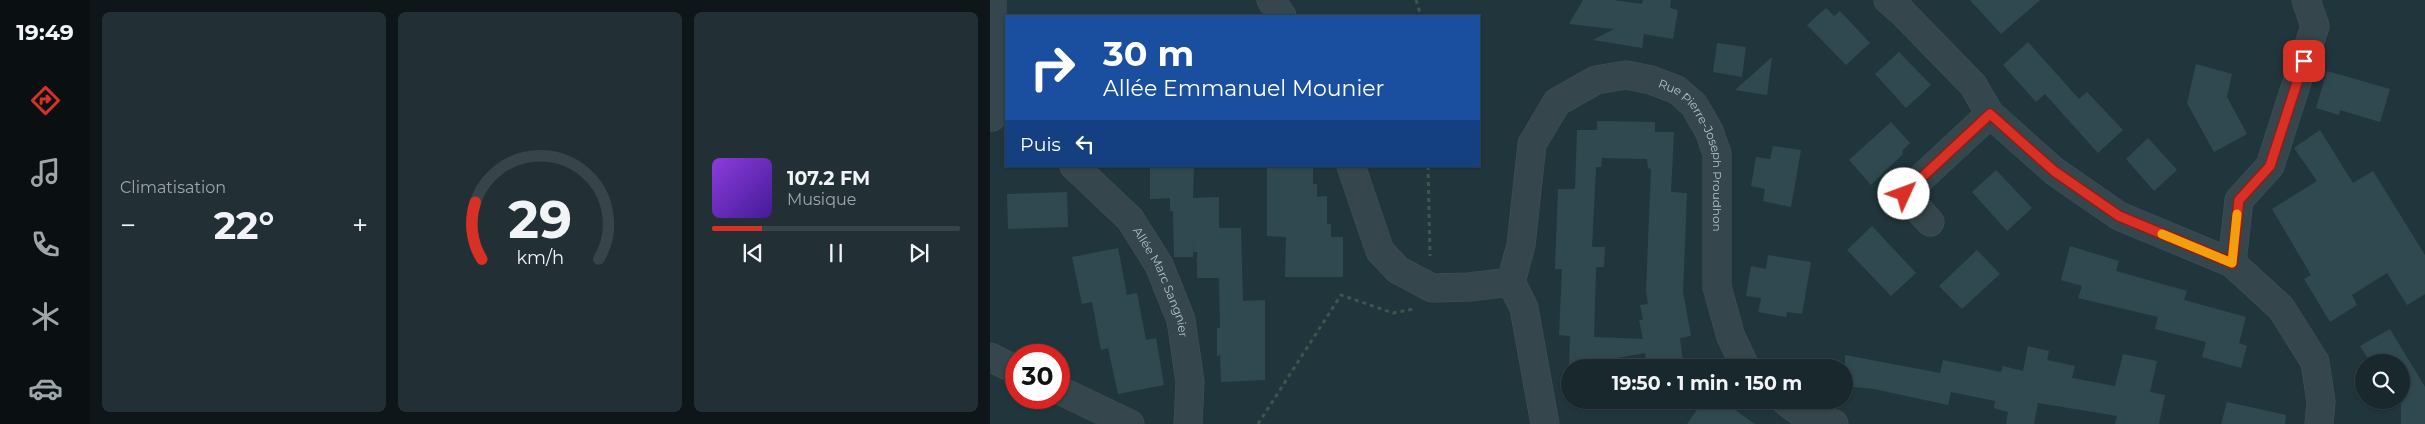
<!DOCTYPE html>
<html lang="fr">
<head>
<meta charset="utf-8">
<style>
	body { margin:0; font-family:Montserrat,sans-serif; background:#223035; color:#f1f3f6; height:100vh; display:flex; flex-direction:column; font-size:19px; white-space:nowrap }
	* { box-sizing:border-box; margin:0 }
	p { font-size:16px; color:#9fa6aa }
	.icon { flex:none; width:28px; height:28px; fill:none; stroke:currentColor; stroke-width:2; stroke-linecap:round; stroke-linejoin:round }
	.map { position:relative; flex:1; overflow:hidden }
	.side { display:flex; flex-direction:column; gap:12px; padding:12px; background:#0e1619; width:900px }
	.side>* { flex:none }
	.hud { position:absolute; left:15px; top:15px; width:475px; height:152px; border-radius:0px; box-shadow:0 1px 4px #0004,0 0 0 1px #374449; background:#1a4fa0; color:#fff; overflow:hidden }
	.controls { position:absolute; left:1365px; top:354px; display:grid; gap:10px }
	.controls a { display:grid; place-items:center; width:55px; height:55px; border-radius:50%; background:#19282d; box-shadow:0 1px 4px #0004,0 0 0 1px #374449; font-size:25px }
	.speed { position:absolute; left:15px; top:344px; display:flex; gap:10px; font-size:25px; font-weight:700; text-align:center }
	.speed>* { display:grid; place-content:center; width:65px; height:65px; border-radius:50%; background:#19282d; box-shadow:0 1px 4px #0004,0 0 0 1px #374449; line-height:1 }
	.speed .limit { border:8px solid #d22; background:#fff; color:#111 }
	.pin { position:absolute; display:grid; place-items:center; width:42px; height:42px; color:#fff; margin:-21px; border-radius:10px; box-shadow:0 2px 8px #0006 }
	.me { position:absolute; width:55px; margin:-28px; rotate:47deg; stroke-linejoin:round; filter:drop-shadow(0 0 4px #0008) }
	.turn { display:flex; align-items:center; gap:18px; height:105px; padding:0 15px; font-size:22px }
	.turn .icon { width:65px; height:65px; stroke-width:2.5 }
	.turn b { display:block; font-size:35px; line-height:42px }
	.then { display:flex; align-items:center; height:48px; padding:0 15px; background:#0003; gap:10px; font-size:19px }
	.big { font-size:38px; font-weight:700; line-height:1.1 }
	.side .card { flex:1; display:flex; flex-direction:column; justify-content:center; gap:8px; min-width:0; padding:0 18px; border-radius:8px; background:#223035 }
	.side .dial { align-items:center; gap:0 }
	.dial svg { height:130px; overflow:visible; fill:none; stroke:#374449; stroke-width:7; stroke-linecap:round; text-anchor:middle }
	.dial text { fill:#f1f3f6; stroke:none }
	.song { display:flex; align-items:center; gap:15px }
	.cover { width:60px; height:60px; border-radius:8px; background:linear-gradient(135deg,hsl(270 70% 55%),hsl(260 70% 35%)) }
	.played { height:5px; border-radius:2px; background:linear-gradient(90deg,#d93025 20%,#374449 20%) }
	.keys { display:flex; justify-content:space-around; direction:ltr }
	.heat { display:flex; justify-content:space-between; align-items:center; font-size:28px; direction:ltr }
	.side .tiles { flex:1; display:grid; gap:12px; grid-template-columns:repeat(3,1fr) }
	.trip { position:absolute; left:571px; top:359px; width:292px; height:50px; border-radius:25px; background:#19282d; box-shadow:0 1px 4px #0004,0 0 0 1px #374449; font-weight:700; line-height:50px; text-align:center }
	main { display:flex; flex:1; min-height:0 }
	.dock { display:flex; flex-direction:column; width:90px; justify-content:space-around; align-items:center; background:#0a1012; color:#9fa6aa }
	.dock .icon { width:35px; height:35px }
	.dock .active { color:#d93025 }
	.dock b { font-size:22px; color:#f1f3f6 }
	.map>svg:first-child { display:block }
	.building { fill:#304950; fill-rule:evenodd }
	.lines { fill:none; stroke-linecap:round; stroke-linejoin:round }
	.minor-casing { stroke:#415358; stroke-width:29 }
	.path { stroke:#3c554e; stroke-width:3; stroke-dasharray:4 4; stroke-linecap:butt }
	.minor { stroke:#35474c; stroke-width:28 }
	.route-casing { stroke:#8d1f18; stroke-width:12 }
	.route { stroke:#d93025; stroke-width:9 }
	.slow { stroke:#f59e0b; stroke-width:9 }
	.labels { text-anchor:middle; stroke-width:5; stroke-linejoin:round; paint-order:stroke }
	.street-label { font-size:12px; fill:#b0c2c8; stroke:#1a2c31 }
</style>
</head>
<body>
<main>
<nav class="dock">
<b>19:49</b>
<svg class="icon active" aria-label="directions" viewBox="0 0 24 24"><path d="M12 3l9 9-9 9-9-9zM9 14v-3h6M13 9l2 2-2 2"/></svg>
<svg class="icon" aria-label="music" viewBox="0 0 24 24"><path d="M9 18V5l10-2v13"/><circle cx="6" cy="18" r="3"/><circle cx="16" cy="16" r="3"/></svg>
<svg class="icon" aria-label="phone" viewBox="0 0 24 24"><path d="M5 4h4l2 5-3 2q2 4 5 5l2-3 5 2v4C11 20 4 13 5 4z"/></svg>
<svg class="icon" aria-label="climate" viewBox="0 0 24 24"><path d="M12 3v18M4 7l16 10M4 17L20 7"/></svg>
<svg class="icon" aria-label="car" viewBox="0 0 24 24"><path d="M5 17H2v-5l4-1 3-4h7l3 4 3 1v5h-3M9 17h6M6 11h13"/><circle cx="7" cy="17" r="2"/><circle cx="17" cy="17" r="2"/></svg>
</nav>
<section class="side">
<div class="tiles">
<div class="card"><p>Climatisation</p>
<div class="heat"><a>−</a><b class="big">22°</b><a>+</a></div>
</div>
<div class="card dial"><svg viewBox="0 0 100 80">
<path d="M14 69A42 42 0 1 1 86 69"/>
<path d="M14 69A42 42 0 0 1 10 34" stroke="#d93025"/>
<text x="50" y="56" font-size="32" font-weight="700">29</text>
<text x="50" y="72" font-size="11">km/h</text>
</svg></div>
<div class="card">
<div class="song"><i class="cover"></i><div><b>107.2 FM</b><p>Musique</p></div></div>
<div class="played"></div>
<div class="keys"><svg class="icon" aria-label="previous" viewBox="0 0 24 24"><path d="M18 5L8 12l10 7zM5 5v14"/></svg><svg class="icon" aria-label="pause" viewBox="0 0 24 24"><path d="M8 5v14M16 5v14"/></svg><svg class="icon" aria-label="next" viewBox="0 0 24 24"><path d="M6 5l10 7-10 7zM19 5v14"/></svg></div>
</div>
</div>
</section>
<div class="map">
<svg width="1435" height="424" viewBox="0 0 1435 424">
	<rect width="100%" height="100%" fill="#21363c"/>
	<path class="building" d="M593 0H623L652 4 653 0H681L680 8 688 10 683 39 654 34 652 48 603 40 624 29 579 24Z
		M980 0H1050L1011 34Z
		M836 8 844 16 850 11 880 43 856 65 817 25Z
		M1038 42 1089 99 1097 92 1133 130 1108 153 1055 94 1046 102 1013 65Z
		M727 43 756 47 752 77 723 72Z
		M909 52 941 85 916 108 885 74Z
		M782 57 777 95 745 90Z
		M1206 64 1242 74 1237 97 1257 134 1224 152 1197 103Z
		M1337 71 1400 89 1390 122 1350 110 1349 115 1326 108Z
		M607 121 665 122V132H684L681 192 697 193 693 292 701 336 690 338 694 368H658L655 353 616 360 615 368H579L580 336 569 335 572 269H565L568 189H585L587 130H607ZM612 158 657 159 658 168 661 169 656 291 658 304 650 305 653 320H649L653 339 604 337 606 267H614L615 247H602L606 167H611Z
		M901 122 920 143 912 151 913 154 881 185 859 160Z
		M1330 130 1363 183 1383 171 1435 255V294L1417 305 1397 273 1362 295 1367 305 1340 322 1314 279 1321 275 1282 209 1327 181 1304 148Z
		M1158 138 1187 170 1164 191 1136 159Z
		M783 146 811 150 801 207 773 201 775 189 761 186 766 157 780 159Z
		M160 166H204L203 198 229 197V228H251L253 301 275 300V380L231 382 230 355 227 356V328H230L229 278H207V252H203L204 237 203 257H184L183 211H180V198L160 199Z
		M277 166H323V184H327V197L337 196V224H341V237H353V277H295L296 237 277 236Z
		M1006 170 1042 208 1017 231 982 192Z
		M77 192 78 227 18 229 17 194Z
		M882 226 926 273 901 296 857 250Z
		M1080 246 1129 261 1126 271 1197 291 1194 300 1256 317 1249 343 1257 346 1251 368 1212 357 1216 342 1165 329 1168 317 1088 298 1092 286 1071 280Z
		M128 248 137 295 147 293 156 340 166 338 174 385 128 394 118 348 111 350 102 302 92 304 82 257Z
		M987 250 1010 274 972 309 949 286Z
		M778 255 821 262 812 314 797 312 796 317 768 312 771 298 756 296 761 266 776 269Z
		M1400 329 1435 387V424H1411V362H1380L1370 346Z
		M1038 346 1059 351 1057 360 1085 366 1082 378 1125 386 1133 354 1167 361 1160 392 1175 395 1169 424H1125L1127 416 1048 403 1044 424H1016L1018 412 1004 408 1005 401 961 392 958 405 884 389 855 386V355L950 373 953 360 1011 372 1013 366 1033 371Z
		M714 400H731L765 424H697Z
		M1237 402 1296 415 1295 424H1231Z"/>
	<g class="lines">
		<defs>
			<g id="minor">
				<path d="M2 0V117"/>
				<path d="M281 0 292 16"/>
				<path d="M898 0 912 12 983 85 1000 114 1064 171 1129 216 1242 263 1291 308 1325 362 1331 402 1329 424"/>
				<path id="s1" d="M84 166 140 219 169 265 191 320 200 382 198 424"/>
				<path d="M361 166 390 251 408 270 442 288 479 287 521 282"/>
				<path d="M940 222 914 194 1000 114"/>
				<path d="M1242 263 1249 200 1280 166 1325 26 1316 0"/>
				<path id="s2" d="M521 282 531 245 542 144 567 102 606 80 636 75 661 80 687 90 704 105 719 131 727 154V287L741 337 756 368"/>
				<path d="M521 282 534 308 555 424"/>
				<path d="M0 357 26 370"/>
				<path d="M69 390 140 424"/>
				<path d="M794 400 814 415 844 424"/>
			</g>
		</defs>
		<use href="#minor" class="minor-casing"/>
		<path class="path" d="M426 0 431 16
			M438 166 440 256
			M268 424 351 295 403 313 424 309"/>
		<use href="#minor" class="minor"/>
	</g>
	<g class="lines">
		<defs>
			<path id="route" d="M914 194 1000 114 1064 171 1129 216 1242 263 1249 200 1280 166 1314 61"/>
		</defs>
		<use href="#route" class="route-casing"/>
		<use href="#route" class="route"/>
		<path class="slow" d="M1172 234 1242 263 1247 214"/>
	</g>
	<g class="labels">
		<g class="street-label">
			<text dy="4" stroke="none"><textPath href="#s2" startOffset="385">Rue Pierre-Joseph Proudhon</textPath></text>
			<text dy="4" stroke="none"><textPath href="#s1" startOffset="148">Allée Marc Sangnier</textPath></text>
		</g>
	</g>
</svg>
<div class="controls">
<a><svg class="icon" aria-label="search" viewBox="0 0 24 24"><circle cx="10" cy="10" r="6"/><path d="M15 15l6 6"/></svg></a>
</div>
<div class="speed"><div class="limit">30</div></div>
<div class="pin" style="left:1314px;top:61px;background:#d93025"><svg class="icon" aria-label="arrive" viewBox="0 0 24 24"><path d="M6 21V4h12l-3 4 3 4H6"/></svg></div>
<svg class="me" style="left:914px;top:194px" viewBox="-20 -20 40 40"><circle r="19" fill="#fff"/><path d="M0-13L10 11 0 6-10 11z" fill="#d93025"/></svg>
<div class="trip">19:50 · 1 min · 150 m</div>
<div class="hud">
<div class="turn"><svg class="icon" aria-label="right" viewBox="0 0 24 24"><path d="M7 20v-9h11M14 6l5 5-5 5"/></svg><div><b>30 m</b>Allée Emmanuel Mounier</div></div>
<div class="then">Puis<svg class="icon" aria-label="left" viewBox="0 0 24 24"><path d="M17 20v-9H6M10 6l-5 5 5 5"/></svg></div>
</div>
</div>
</main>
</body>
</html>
